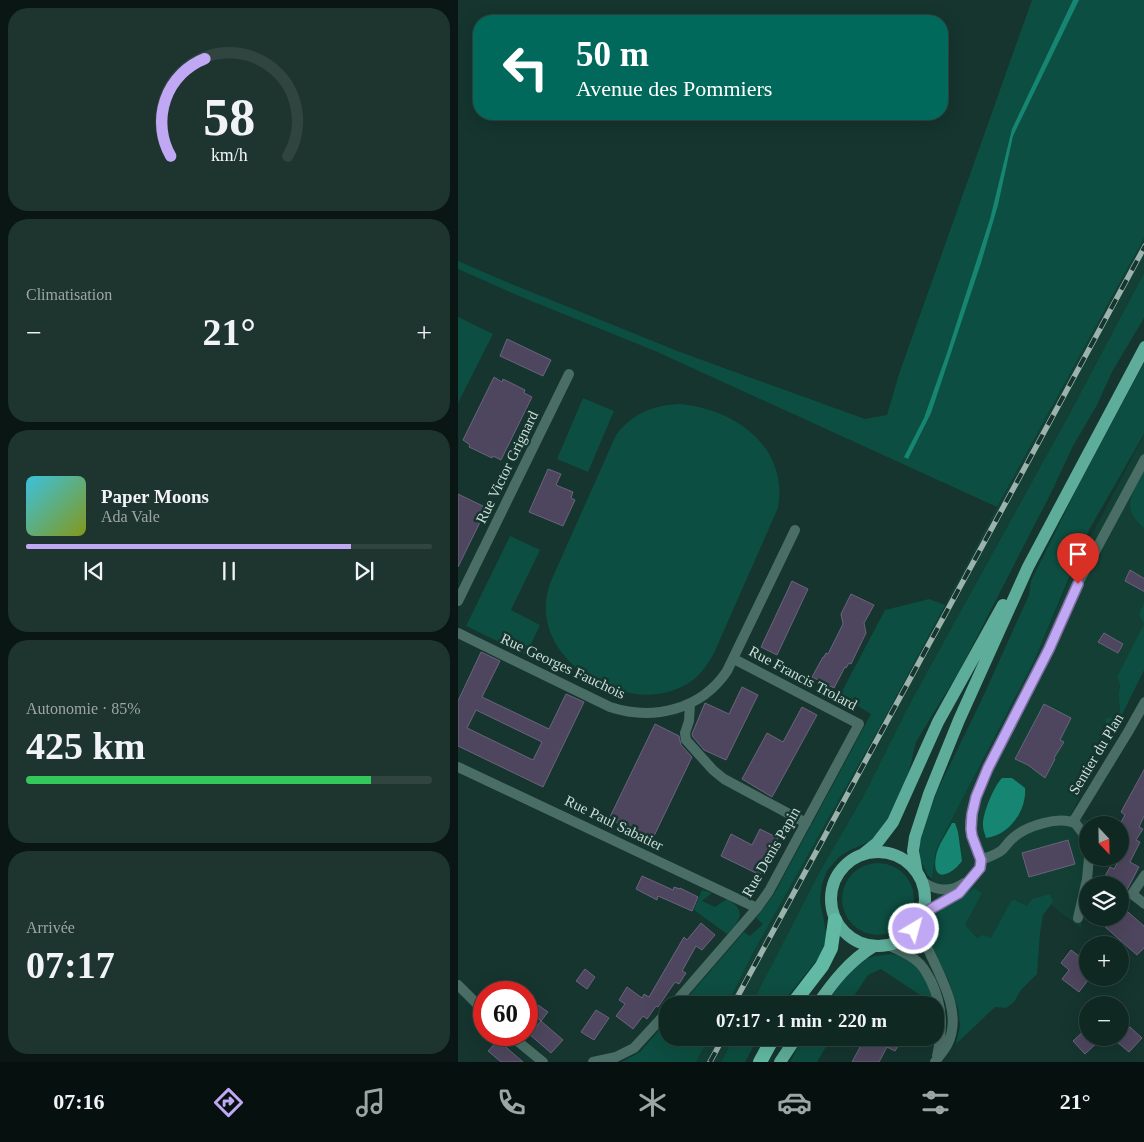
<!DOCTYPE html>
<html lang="fr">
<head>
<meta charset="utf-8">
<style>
	body { margin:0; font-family:"Times New Roman",serif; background:#1e342f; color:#f1f3f6; height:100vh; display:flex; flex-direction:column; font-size:19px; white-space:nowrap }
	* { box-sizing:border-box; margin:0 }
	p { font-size:16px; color:#9ca6a5 }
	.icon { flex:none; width:28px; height:28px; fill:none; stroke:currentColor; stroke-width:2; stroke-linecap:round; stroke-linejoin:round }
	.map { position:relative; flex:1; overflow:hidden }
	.details { display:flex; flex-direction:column; gap:8px; padding:8px; background:#091613; width:458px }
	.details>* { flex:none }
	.hud { position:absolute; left:15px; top:15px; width:475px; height:105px; border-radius:20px; box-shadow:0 5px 20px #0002,0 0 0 1px #304440; background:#00695c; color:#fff; overflow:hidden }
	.needle { width:32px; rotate:158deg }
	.controls { position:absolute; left:621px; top:816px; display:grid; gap:10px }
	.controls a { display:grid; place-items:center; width:50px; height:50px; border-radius:50%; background:#102822; box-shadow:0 5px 20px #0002,0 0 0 1px #304440; font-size:25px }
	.speed { position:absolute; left:15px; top:981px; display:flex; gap:10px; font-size:25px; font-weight:700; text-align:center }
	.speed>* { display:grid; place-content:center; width:65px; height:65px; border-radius:50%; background:#102822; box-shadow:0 5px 20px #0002,0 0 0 1px #304440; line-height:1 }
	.speed .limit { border:8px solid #d22; background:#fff; color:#111 }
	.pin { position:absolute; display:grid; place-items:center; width:42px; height:42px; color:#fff; margin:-51px -21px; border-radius:50% 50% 50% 0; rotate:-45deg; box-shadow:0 0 5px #0007 }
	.pin .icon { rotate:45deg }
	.me { position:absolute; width:55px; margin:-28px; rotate:37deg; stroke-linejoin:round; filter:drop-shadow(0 0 4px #0008) }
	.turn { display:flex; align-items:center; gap:18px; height:105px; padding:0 20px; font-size:22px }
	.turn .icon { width:65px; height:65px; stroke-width:2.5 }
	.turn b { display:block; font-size:35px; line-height:42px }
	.big { font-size:38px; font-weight:600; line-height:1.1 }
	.details .card { flex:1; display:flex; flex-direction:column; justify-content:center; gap:8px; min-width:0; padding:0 18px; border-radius:20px; background:#1e342f }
	.details .dial { align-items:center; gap:0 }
	.dial svg { height:130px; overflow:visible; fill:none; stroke:#304440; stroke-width:7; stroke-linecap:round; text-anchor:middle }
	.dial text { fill:#f1f3f6; stroke:none }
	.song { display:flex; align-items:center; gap:15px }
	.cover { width:60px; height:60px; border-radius:8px; background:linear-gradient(135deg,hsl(190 70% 55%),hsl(70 70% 35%)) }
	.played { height:5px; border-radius:2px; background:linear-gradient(90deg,#c0a8f4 80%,#304440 80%) }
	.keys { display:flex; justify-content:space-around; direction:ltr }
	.heat { display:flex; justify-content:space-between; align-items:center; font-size:28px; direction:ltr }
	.charge { height:8px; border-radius:4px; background:linear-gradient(90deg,#34c759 85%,#304440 0) }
	.trip { position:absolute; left:201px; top:996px; width:285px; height:50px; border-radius:20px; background:#102822; box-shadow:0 5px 20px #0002,0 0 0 1px #304440; font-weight:600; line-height:50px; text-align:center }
	.tab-bar { display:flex; height:80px; justify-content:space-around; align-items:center; background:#06100e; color:#9ca6a5 }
	.tab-bar .icon { width:35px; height:35px }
	.tab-bar .current { color:#c0a8f4 }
	.tab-bar b { font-size:22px; color:#f1f3f6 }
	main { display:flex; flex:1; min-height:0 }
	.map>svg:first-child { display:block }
	.built { fill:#133f35 }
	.green { fill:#0c4e41 }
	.water { fill:#168571 }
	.building { fill:#4d465e; stroke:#6b637d; fill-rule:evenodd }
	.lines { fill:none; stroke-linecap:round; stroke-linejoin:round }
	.minor { stroke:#4a6e65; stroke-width:10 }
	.primary { stroke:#5ead9a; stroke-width:12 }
	.trunk { stroke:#62baa4; stroke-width:14 }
	.rail-casing { stroke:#9cb2ac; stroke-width:5.5 }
	.rail { stroke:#15352e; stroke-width:4; stroke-dasharray:11; stroke-linecap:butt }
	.route-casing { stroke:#7d6d9f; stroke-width:12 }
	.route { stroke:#c0a8f4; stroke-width:9 }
	.labels { text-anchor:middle; stroke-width:5; stroke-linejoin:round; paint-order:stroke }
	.street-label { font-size:15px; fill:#cbddd8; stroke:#15352e }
</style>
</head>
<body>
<main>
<section class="details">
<div class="card dial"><svg viewBox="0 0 100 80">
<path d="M14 69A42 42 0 1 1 86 69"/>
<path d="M14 69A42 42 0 0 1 35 9" stroke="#c0a8f4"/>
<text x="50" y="56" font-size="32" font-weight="700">58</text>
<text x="50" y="72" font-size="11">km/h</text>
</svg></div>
<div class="card"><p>Climatisation</p>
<div class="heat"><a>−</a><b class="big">21°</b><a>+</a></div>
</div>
<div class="card">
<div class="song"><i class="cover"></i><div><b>Paper Moons</b><p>Ada Vale</p></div></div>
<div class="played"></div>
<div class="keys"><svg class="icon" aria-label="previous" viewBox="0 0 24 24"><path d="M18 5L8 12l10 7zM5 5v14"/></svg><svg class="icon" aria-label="pause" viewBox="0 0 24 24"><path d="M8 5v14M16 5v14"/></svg><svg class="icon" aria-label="next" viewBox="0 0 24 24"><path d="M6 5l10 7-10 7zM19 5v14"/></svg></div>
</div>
<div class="card"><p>Autonomie · 85%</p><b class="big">425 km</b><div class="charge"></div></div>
<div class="card"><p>Arrivée</p><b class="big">07:17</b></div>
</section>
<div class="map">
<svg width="687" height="1062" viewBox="0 0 687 1062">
	<rect width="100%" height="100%" fill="#15352e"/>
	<path class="built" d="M686 238V273L613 411 452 703 405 797 362 871 293 1005H269L295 953 425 721 539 507Z
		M686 435V670L613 814 639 825H630V858H637L623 928 593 905 595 902 569 906 557 900 533 939 519 938 500 918 480 905 478 888 474 879 478 850 576 661 621 559Z
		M251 1038H276L263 1062H238Z"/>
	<path class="green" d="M574 0H686V238L539 507 197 351 61 296 0 269V261L51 283 222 352 407 419 429 415 441 374Z
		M686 273V318L654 372 639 405 615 446 594 491 502 670 458 742 451 771 436 812 415 840 392 850 381 857 369 871 364 884 362 900 368 932 367 942 362 956 323 1005H293L362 871 405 797 452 703 613 411Z
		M0 317 35 334 0 403Z
		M686 363V434L631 530 576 661 478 850 474 879 469 874 462 859V843L464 832 480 789 524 699 571 595 573 581 620 486Z
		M125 398 156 411 130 472 99 459Z
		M222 404C277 409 331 447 320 508L256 653C249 666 241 677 229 684 168 721 63 656 93 581L158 435C175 413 195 405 222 404Z
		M686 472V528C662 508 674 494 686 472Z
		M52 536 82 550 53 610 82 625 68 655 8 626Z
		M471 599 487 605 425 721 295 953 269 1005H223L286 932 292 936 305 924 298 918 316 894 413 714 382 695 427 610Z
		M686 603V670L655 733 649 731 652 725 647 722 648 718 658 717C665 709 661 707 661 698 660 688 665 688 659 677L686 624 681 614Z
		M384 899a36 36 0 1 1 72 0a36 36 0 1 1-72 0Z
		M516 888 524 893 507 925 519 938 525 935 533 938 553 901 557 900 569 906 574 899 592 894 595 902 585 915 582 933 579 974 563 990 556 1002 548 1008 537 1007 498 1044 502 1026 500 1009 491 981 469 939 470 927 476 916 485 908Z
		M244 890 254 893 244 901 257 907 269 899C289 911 283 920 269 934L236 910Z
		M433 954C437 955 441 955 445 956 462 962 474 989 477 1005H466L462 995 423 969 410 975 390 1005H363L402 961 417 956Z
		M210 1020V1038H251L238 1062H164L182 1052Z
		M276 1038H300L287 1062H263Z
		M345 1038H373L359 1062H332Z"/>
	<path class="water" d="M615 0H621L555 136 540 205 523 263 473 413 450 459 446 457 466 418 489 353 532 219 554 129Z
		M544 778H554L567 788C569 810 551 836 528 838 527 834 525 830 525 826 524 814 536 786 544 778Z
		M494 823H497L500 832 504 861C493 876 473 884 478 856 480 845 489 833 494 823Z"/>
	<path class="building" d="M49 339 93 360 85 376 42 356Z
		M36 377 44 382 45 379 67 390 66 393 74 397 43 460 35 456 34 458 11 447 12 445 5 440Z
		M90 469 103 474 98 485 115 492 113 498 117 500 105 526 71 512Z
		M0 494 29 508 0 567Z
		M672 570 687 579V592L667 581Z
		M334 581 350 589 319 655 303 647Z
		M393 594 416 605 406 623 408 633 393 664 391 663 388 668 387 667 376 688 354 677 365 657H366L368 653 370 654 385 624 383 614Z
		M646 633 665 644 660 653 640 642Z
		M23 652 42 661 24 697 91 729 108 694 126 702 85 787 0 746V701ZM18 710 84 742 75 760 9 728Z
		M284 687 300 695 268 760 246 750 235 737 234 734 247 703 271 714Z
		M586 704 613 718 602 740 606 742 596 758 597 759 587 778 570 765 557 759Z
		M344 707 359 715 314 797 284 779 309 733 325 742Z
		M197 724 221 736 223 745 234 757 195 838 171 826 170 828 151 819Z
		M687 768V814L681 827 685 829 678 840 682 842 672 862 681 867 662 903V885H647L649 880 646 878 652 867 656 869 662 858V824L667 815 663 812Z
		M302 829 320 838 302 875 263 856 273 834 294 845Z
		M610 840 617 864 571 877 564 853Z
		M184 876 215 890 216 887 222 889V888L240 897 234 911 200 896 199 900 178 889Z
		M662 905 687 927V947L679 955 637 918H662Z
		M243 923 257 935 244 950 238 946 224 971 228 973 221 984 217 982 200 1007 198 1006 189 1019 185 1016 175 1029 158 1016 167 1004 161 1000 169 987 184 998 186 994 191 997 226 937 229 940Z
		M630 944V980L621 992 604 979 611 970 603 963 613 950 621 956Z
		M127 969 137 977 129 989 118 981Z
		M80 1005 90 1012 83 1021 74 1014Z
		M138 1010 151 1018 136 1040 123 1032Z
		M83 1021 105 1040 93 1053 71 1034Z
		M630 1027V1038H644L627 1054 615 1041Z
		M672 1027 684 1038 671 1052 658 1041Z
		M407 1038H445L437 1051 429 1047 421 1062H394Z
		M40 1040 49 1048 65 1062H43L30 1051Z"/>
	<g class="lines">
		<path class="minor" d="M0 601 111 374
			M0 633 152 707C195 721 243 710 269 671L337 530
			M232 704 231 721 227 733 228 740 255 770 266 779 348 823
			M0 767 299 908
			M615 822 670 732 687 702
			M523 860C530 857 538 855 544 850 548 846 551 841 555 838 568 826 602 815 618 824L627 836 630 850
			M687 875 674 894 687 904
			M463 880C476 891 492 893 506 883
			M464 914 501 893 522 868 523 860 514 836 512 822 516 805 521 788 591 649 620 583 687 459
			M620 918 629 879 631 858
			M460 924C470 960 508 1005 490 1043 487 1050 481 1056 477 1062
			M430 945C440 950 451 954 460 962 466 967 469 974 473 981 485 1006 485 1029 479 1056
			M0 985 26 1011
			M215 1005 299 908 311 891 401 724 276 659
			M52 1035 85 1062
			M135 1062 158 1057 176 1048 210 1011"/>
		<path class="primary" d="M373 899a47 47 0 1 1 94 0a47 47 0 1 1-94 0Z
			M404 855 419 843 435 822 480 722 545 605
			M459 873 455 851 457 837 471 794 501 720 570 567 687 347
			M359 1005C375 982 391 961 416 946
			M322 1062 338 1038"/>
		<path class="trunk" d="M334 1005 364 966 373 948 377 920
			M302 1062 315 1038"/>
		<defs>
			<path id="rail" d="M275 1005 687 246
				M252 1062 265 1038"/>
		</defs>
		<use href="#rail" class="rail-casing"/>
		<use href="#rail" class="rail"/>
	</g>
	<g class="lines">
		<defs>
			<path id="route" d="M456 929 464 914 501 893 522 868 523 860 514 836 513 829 514 814 518 797 530 768 591 649 620 584"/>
		</defs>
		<use href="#route" class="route-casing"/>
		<use href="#route" class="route"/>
	</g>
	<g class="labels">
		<g class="street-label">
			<text transform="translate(49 467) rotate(-64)" y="5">Rue Victor Grignard</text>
			<text transform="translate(105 666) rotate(25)" y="5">Rue Georges Fauchois</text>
			<text transform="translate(345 678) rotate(28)" y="5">Rue Francis Trolard</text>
			<text transform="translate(638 754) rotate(-59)" y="5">Sentier du Plan</text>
			<text transform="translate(156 823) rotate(26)" y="5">Rue Paul Sabatier</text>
			<text transform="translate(313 852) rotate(-60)" y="5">Rue Denis Papin</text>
		</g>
	</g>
</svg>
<div class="controls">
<a><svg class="needle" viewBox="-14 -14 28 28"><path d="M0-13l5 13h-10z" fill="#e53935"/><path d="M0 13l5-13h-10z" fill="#9ca6a5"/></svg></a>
<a><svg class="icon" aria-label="layers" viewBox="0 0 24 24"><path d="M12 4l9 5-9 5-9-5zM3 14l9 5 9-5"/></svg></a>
<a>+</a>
<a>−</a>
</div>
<div class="speed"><div class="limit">60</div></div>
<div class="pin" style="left:620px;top:584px;background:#d93025"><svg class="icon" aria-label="arrive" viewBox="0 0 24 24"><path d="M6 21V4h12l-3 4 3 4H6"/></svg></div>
<svg class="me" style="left:456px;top:929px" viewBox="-20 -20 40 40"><circle r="17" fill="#c0a8f4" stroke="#fff" stroke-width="3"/><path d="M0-11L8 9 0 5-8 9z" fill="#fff"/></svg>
<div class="trip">07:17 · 1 min · 220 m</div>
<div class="hud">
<div class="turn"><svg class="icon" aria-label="left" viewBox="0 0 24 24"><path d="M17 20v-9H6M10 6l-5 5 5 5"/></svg><div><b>50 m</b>Avenue des Pommiers</div></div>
</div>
</div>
</main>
<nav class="tab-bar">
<b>07:16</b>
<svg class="icon current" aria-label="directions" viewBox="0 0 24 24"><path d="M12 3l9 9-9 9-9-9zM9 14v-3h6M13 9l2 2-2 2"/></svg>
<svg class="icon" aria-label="music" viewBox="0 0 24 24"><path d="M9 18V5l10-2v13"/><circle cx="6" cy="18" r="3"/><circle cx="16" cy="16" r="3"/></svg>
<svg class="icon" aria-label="phone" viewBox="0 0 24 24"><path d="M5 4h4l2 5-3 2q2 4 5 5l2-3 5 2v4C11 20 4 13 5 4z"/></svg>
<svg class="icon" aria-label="climate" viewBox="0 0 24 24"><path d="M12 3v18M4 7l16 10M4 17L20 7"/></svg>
<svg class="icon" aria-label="car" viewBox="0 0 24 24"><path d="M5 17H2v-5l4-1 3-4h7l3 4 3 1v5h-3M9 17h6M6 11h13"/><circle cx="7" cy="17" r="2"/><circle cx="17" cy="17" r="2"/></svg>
<svg class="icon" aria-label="filters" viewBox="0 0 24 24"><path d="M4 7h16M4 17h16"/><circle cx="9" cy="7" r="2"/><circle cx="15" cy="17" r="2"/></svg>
<b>21°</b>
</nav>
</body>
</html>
